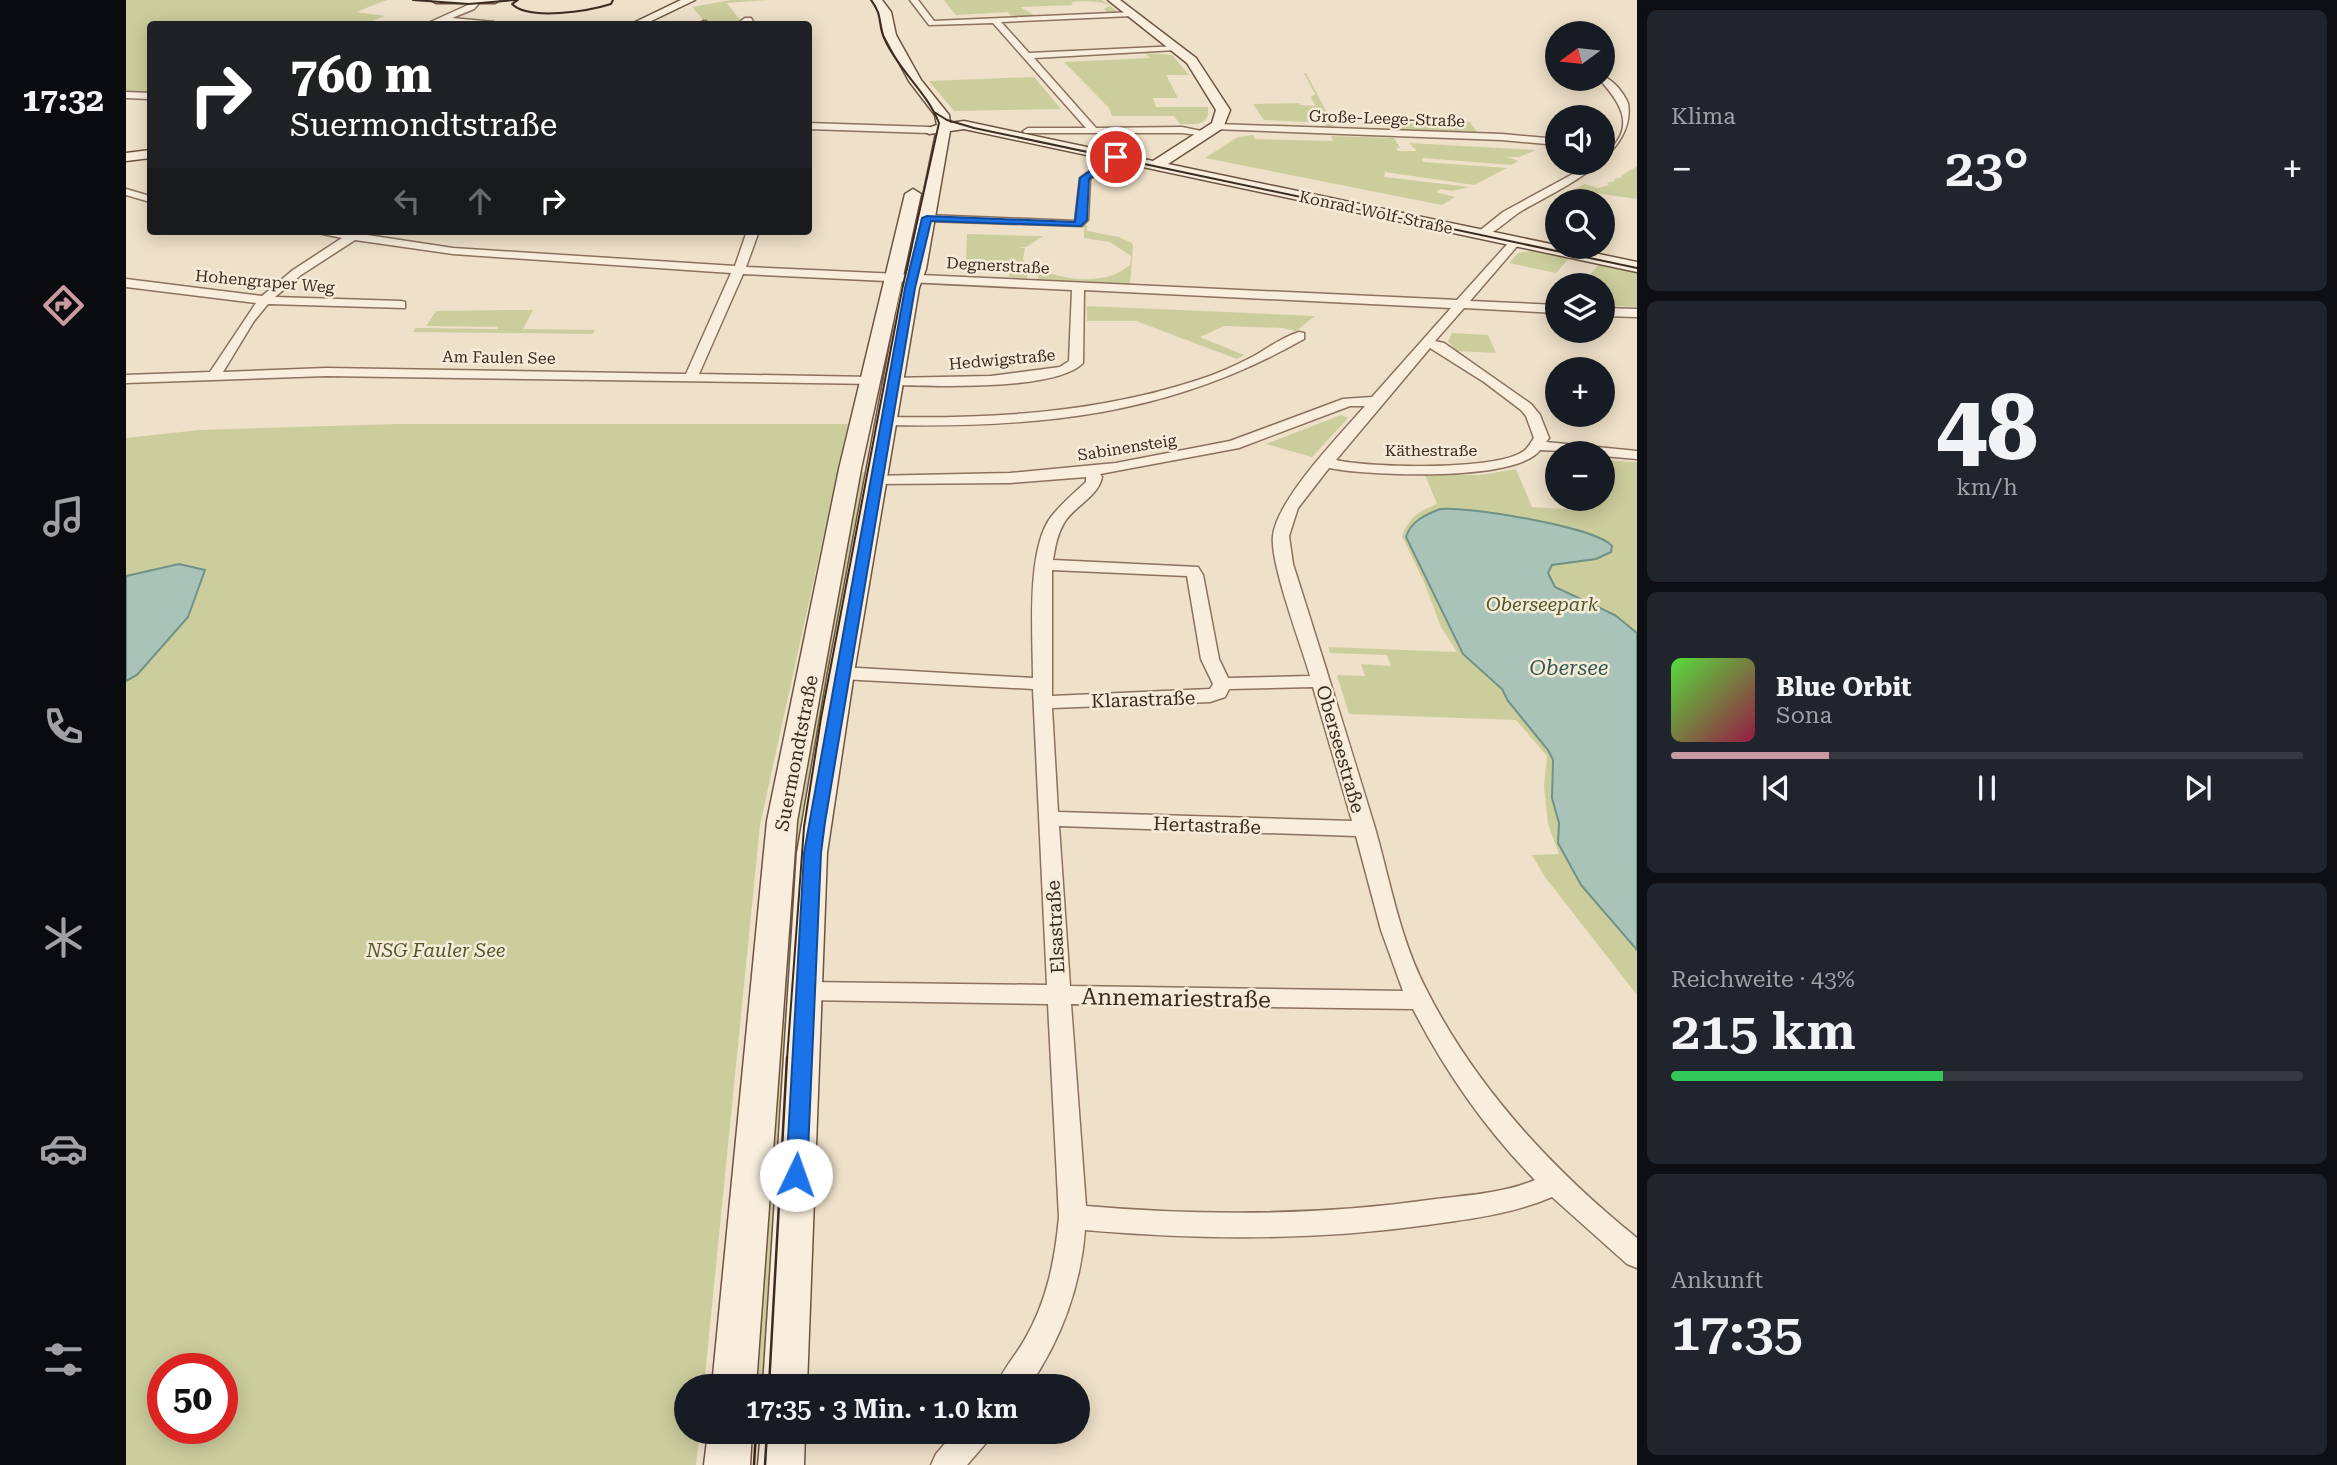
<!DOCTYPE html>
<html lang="de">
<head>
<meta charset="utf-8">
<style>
	body { margin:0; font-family:"Roboto Serif",serif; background:#20242c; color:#f1f3f6; height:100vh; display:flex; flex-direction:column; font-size:26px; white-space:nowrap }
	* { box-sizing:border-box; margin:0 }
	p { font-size:23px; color:#9ea1a6 }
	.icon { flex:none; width:38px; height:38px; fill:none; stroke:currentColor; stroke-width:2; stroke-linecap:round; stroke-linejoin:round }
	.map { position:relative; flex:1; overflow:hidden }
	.sheet { display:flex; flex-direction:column; gap:10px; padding:10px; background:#0d0f14; width:700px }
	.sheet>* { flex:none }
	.hud { position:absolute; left:21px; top:21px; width:665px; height:214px; border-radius:7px; box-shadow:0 4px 18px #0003; background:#202124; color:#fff; overflow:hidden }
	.needle { width:46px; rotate:255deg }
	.buttons { position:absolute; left:1419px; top:21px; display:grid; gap:14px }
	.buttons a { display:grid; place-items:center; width:70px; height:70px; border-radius:50%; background:#171b24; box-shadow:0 4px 18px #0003; font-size:35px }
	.speed { position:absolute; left:21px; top:1353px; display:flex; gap:14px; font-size:35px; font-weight:700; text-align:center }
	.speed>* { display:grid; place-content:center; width:91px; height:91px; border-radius:50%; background:#171b24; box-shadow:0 4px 18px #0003; line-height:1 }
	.speed .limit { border:10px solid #d22; background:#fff; color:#111 }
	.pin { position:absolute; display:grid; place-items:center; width:60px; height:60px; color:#fff; margin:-30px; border:4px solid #fff; border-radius:50%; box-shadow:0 2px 7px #0007 }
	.me { position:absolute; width:77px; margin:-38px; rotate:3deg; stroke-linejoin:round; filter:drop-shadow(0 0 5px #0008) }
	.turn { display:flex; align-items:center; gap:24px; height:147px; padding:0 28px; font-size:32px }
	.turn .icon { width:91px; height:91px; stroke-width:2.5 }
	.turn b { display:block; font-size:49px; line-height:60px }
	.lanes { display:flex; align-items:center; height:66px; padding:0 28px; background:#0003; justify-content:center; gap:35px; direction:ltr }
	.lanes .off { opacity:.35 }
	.big { font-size:52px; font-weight:600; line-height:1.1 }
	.sheet .card { flex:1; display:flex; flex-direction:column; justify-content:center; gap:10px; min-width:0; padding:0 24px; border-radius:10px; background:#20242c }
	.sheet .dial { align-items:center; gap:0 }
	.dial b { font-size:91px; line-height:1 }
	.song { display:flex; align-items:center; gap:21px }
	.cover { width:84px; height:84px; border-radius:10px; background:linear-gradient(135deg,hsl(110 70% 55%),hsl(340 70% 35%)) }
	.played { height:7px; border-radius:4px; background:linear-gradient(90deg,#c99aa1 25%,#363941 25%) }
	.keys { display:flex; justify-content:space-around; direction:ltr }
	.heat { display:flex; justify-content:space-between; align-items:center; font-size:38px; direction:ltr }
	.charge { height:10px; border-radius:5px; background:linear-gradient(90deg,#34c759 43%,#363941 0) }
	.trip { position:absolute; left:548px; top:1374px; width:416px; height:70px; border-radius:35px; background:#171b24; box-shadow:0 4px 18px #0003; font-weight:600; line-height:70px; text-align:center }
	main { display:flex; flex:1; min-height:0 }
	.tabs { display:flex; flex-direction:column; width:126px; justify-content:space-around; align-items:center; background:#090b0e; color:#9ea1a6 }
	.tabs .icon { width:49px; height:49px }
	.tabs .current { color:#c99aa1 }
	.tabs b { font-size:32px; color:#f1f3f6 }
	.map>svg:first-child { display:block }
	.green { fill:#cccd9d; fill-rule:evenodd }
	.water { fill:#aac3b9; stroke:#709186; stroke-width:2 }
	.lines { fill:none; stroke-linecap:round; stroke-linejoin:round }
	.street-casing { stroke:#8b715e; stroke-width:3 }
	.secondary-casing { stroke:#6d5341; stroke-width:3 }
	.street { fill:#f9eedd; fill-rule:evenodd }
	.secondary { fill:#f9eedd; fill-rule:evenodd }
	.tram-far1 { stroke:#3b2b21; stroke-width:2 }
	.tram { stroke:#3b2b21; stroke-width:2.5 }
	.route { fill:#1a73e8; stroke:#114b97; stroke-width:2 }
	.labels { text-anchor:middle; stroke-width:5; stroke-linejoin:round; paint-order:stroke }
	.far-street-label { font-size:16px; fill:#3b2b21; stroke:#f6ebd9 }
	.park-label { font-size:19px; font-style:italic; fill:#505828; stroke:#f6ebd9 }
	.street-label { font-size:19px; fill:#3b2b21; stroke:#f6ebd9 }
	.water-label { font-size:21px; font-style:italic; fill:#315b54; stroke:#f6ebd9 }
	.near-street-label { font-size:23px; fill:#3b2b21; stroke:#f6ebd9 }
</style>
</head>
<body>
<main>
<nav class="tabs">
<b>17:32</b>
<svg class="icon current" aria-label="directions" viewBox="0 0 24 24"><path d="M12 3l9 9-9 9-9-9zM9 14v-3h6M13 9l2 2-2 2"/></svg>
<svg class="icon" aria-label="music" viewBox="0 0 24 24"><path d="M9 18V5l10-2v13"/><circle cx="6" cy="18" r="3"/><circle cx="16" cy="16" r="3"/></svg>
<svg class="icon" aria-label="phone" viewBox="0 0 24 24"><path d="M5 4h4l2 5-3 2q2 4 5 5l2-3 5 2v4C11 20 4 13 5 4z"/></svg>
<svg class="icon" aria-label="climate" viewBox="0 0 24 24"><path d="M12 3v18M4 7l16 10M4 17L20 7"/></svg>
<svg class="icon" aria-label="car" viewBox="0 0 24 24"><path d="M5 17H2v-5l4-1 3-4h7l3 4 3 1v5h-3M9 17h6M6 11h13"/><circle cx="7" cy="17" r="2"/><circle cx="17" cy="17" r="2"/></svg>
<svg class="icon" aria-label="filters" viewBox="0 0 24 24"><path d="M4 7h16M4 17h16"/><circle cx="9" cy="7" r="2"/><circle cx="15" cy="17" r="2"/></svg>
</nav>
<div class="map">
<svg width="1511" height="1465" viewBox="0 0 1511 1465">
	<rect width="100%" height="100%" fill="#eee0c9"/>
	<path class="green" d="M0 0H261L230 12 259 16 238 24H24V95L0 94Z
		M605 0H642L601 3 614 20H618L616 23 581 24 566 7Z
		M818 0H976L992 12H981L978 9 983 6C974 0 956 1 945 2L947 5 894 7 908 15 906 16 886 17 882 12 830 15Z
		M1019 53 1046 55 1063 75H1040L1052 98H1027L1030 107H1082C1084 127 1068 124 1054 124L1048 116H986L983 108 938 62 1024 58Z
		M1178 73H1180L1209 128H1201L1196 119 1181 118 1182 122 1138 120 1127 104 1173 103 1174 105 1189 106 1185 97 1189 94Z
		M908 77 935 109 828 111 803 81Z
		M1253 120 1344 122 1351 132 1266 131Z
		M1127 135 1129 139 1207 141 1205 136 1268 138 1274 148H1270L1272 151H1291L1283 143 1410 150 1393 157H1380L1393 161 1385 165 1296 158 1297 162 1381 168 1348 185 1259 172 1258 177 1344 187 1326 191 1314 189 1310 192 1329 197 1316 205 1079 158 1112 137Z
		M1511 166V199L1447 190 1459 184 1472 188 1483 185 1481 183 1489 181 1488 179 1496 177 1495 176Z
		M961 225V231L993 237 1006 243 1007 247 1004 284 912 279 913 270C940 280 980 286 1004 265L1005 256 984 242 958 238V226Z
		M841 234 907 236H917L900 247H893L899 248 897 259 902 266 901 278 883 277 884 262 840 260Z
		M1405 251H1408L1442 259 1430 273 1383 263 1392 253Z
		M1472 265 1511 273V307L1477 305V285H1465L1461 278Z
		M961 306 1189 316 1170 331 1157 328 1098 326 1074 337 1118 355 1111 359 1010 321H961Z
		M382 310H407L397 329 469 330 467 334 287 332 289 328 371 329V327L300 326 310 311Z
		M1326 333 1362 335 1370 353 1330 351 1322 341Z
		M1215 415 1222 418 1186 457 1140 444Z
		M271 424H722L634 825 578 1386H560V1432H574L570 1465H0V438L73 430ZM37 1368H96V1428H37Z
		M1477 460 1511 462V995L1419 877 1406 855 1433 854 1422 824 1418 786 1421 756 1390 720 1223 714 1211 675 1239 676 1235 664 1265 666 1261 655 1204 653 1202 647 1331 652 1315 627 1298 582 1276 536C1283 517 1293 511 1311 504L1299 475H1355L1390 469 1406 507 1454 510 1450 499H1477Z
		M728 472H748L671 967H647L661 835Z
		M654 975 671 986 651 1386H617Z"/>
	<path class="water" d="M1314 509C1340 506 1471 527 1486 546L1485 552 1470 559 1426 565 1422 573 1429 587 1489 615 1511 633V950L1455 885 1432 843 1433 823 1426 798 1427 760 1422 750 1382 701 1376 689 1337 654 1280 537C1285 521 1299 515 1314 509Z
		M53 564 79 570 62 617 11 675 0 681V576Z"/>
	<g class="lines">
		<defs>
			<path id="street" d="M347 0 354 2 348 9 326 18 368 22 372 24 317 21 300 24 342 5Z
				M784 0H792L808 21 1009 12 1006 16 875 22 903 53 1053 46 1050 50 908 58 970 128 1056 127 1085 133 1080 136 1056 133H899L897 131 902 128H960L867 23 803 25Z
				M619 18H625L628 23 611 24Z
				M577 21H580L582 24H574Z
				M1477 76C1488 81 1497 92 1502 103 1511 156 1432 190 1397 210 1384 217 1366 238 1352 236V232L1377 212 1467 163H1477V156C1511 129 1497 105 1473 79Z
				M0 92 24 93V99L0 98Z
				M682 123 803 127 808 130 803 133 682 129Z
				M1091 124 1376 134 1432 139V145L1376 140 1088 129V125Z
				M986 155 995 157 964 179 962 220 956 226 801 221 796 218 801 215 949 221 954 178Z
				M0 189 24 196V202L0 195Z
				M182 231 228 233 327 248 609 266 621 231H633L620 267 1331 300 1385 240H1393V244L1344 301 1432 305V313L1338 308 1309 341 1318 343 1405 404 1414 415 1423 438 1420 442 1511 451V459L1477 456V453L1414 450C1390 482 1243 476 1203 468L1172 508 1163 536 1167 564C1195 652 1222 739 1249 828 1264 881 1274 939 1300 989 1350 1088 1426 1169 1511 1238V1268L1501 1264 1426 1197C1386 1214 1344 1219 1301 1225 1187 1241 1074 1240 959 1230 955 1285 935 1341 903 1386H870C877 1369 890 1355 899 1339 921 1301 929 1260 933 1217L922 1004 680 1000 672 997 668 991 672 985 680 982 921 985 907 689 715 679 706 673 715 667 907 678C907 636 900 550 925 517 935 504 948 493 960 482V477L884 483 749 484 744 482 741 479 744 476 884 473 990 463 1104 441 1217 399 1246 397 1325 308 958 290 957 363C930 391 809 386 769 385L764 384V378L865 376 934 367 943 361 946 290 617 274 573 374 745 377 750 378V384L200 376 0 383V375L84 372 130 303 0 287V279L136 296 167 270 216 238ZM229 240 327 254 605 273 560 374 200 368 97 372 128 321 142 304 279 308V302L275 301 149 297 175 275ZM1304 348 1358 382 1395 410 1400 416 1408 438C1405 442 1402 448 1398 451 1370 471 1244 468 1210 460ZM1224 406H1239C1214 435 1151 499 1147 536 1144 564 1175 644 1184 676L1102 678 1093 659 1077 575 1072 567 927 560C929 548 931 535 938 523 947 507 973 496 976 477L974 474 1113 448ZM926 570 1061 576 1075 659 1087 684 1084 689 926 696ZM1187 687 1226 821 932 812 926 708 1084 702 1099 697 1103 689ZM933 826 1230 836 1255 930 1277 991 944 986ZM945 1004 1287 1009C1319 1071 1360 1130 1409 1180 1378 1193 1343 1195 1310 1199 1193 1216 1077 1216 960 1206Z
				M1477 308 1511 309V317L1477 316Z
				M1173 332 1178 333V339C1042 416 913 428 760 425L753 421 760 417C866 419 971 413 1072 380 1090 374 1109 366 1126 357 1141 349 1156 337 1173 332Z
				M829 1432H864L860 1443 841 1465H805L810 1454Z"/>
			<path id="secondary" d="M305 0H374L369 3H310Z
				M555 0H569L519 24H505Z
				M746 0H756L765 12 770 35 795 80 823 115 824 123 838 121 1027 161 1086 123 1090 110 1061 63 982 0H994L1070 58 1104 110 1097 128 1042 164 1511 262V272L838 129 824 131 800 269 793 288 728 673 701 853 681 1386H637L671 853 702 673 775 288 782 269 810 133 803 134 796 130 811 125 809 115 783 81 758 35 753 12Z
				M24 150V158L0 161V153Z
				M787 189 795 194 735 469 671 821 630 1386H586L641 821 713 469 779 194Z
				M582 1432H626L624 1465H578Z
				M635 1432H679L678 1465H632Z"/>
		</defs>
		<use href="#street" class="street-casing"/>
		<use href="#secondary" class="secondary-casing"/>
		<use href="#street" class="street"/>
		<use href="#secondary" class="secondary"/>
		<path class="tram-far1" d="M287 0 343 4 389 0
			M392 0 386 4C403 21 463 11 485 4L487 0
			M808 112 821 120 848 128 1511 268
			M661 1059 678 827 695 718 776 290 813 123C801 92 773 71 759 40 751 25 758 17 745 0"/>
		<path class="tram" d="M643 1386 661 1057
			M628 1465 630 1432
			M639 1465 641 1432"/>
	</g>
	<path class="route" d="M987 155 994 157 963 179 961 220 955 226 805 221 789 288 699 822 695 853 681 1175 678 1182 670 1185 663 1182 660 1175 678 853 779 288 796 218 801 216 949 222 954 178Z"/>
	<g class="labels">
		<g class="far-street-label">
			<text transform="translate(1261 118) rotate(2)" y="6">Große-Leege-Straße</text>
			<text transform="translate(1250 212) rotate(12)" y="6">Konrad-Wolf-Straße</text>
			<text transform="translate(872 265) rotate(3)" y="6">Degnerstraße</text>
			<text transform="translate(139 281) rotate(5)" y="6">Hohengraper Weg</text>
			<text transform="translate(373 357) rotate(1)" y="6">Am Faulen See</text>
			<text transform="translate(876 359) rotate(-5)" y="6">Hedwigstraße</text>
			<text transform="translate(1001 447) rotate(-9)" y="6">Sabinensteig</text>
			<text x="1305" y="456">Käthestraße</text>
		</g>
		<g class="park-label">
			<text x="1416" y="611">Oberseepark</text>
			<text x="310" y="957">NSG Fauler See</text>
		</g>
		<g class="street-label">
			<text transform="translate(1017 699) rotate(-2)" y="7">Klarastraße</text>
			<text transform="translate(1215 749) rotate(74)" y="7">Oberseestraße</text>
			<text transform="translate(670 753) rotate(-79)" y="7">Suermondtstraße</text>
			<text transform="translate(1081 825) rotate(2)" y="7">Hertastraße</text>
			<text transform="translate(929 927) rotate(-93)" y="7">Elsastraße</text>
		</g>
		<g class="water-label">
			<text x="1443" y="675">Obersee</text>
		</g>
		<g class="near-street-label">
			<text transform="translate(1050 998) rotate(1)" y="8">Annemariestraße</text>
		</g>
	</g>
</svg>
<div class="buttons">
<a><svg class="needle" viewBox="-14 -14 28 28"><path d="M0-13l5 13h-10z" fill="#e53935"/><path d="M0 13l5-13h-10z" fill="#9ea1a6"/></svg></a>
<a><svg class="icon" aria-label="sound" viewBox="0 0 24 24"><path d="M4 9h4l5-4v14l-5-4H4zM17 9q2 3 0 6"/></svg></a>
<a><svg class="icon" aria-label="search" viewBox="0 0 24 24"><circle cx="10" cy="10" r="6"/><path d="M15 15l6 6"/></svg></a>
<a><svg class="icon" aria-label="layers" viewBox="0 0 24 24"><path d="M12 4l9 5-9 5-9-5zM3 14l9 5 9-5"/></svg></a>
<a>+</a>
<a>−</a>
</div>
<div class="speed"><div class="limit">50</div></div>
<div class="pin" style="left:990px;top:157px;background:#d93025"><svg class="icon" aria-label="arrive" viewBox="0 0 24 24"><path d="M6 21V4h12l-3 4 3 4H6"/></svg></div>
<svg class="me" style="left:670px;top:1175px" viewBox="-20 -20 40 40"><circle r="19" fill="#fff"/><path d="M0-13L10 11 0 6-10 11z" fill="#1a73e8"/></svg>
<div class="trip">17:35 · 3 Min. · 1.0 km</div>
<div class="hud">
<div class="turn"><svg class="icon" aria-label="right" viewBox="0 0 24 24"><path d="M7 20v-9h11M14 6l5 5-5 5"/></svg><div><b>760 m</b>Suermondtstraße</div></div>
<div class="lanes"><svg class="icon off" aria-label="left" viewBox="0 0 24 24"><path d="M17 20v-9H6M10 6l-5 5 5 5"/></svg><svg class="icon off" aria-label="ahead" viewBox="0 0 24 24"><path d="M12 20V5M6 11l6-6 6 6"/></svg><svg class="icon" aria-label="right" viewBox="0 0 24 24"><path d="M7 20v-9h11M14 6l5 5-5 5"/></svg></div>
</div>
</div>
<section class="sheet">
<div class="card"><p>Klima</p>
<div class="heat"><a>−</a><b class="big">23°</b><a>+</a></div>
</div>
<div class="card dial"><b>48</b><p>km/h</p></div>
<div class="card">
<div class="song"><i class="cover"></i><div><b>Blue Orbit</b><p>Sona</p></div></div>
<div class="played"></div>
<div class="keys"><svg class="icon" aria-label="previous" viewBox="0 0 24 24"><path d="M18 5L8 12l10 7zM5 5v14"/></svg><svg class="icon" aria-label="pause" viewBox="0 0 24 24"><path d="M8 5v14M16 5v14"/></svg><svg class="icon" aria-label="next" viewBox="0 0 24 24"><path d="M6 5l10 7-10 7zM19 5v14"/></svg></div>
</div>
<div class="card"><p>Reichweite · 43%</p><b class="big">215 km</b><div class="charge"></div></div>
<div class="card"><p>Ankunft</p><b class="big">17:35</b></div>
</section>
</main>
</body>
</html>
